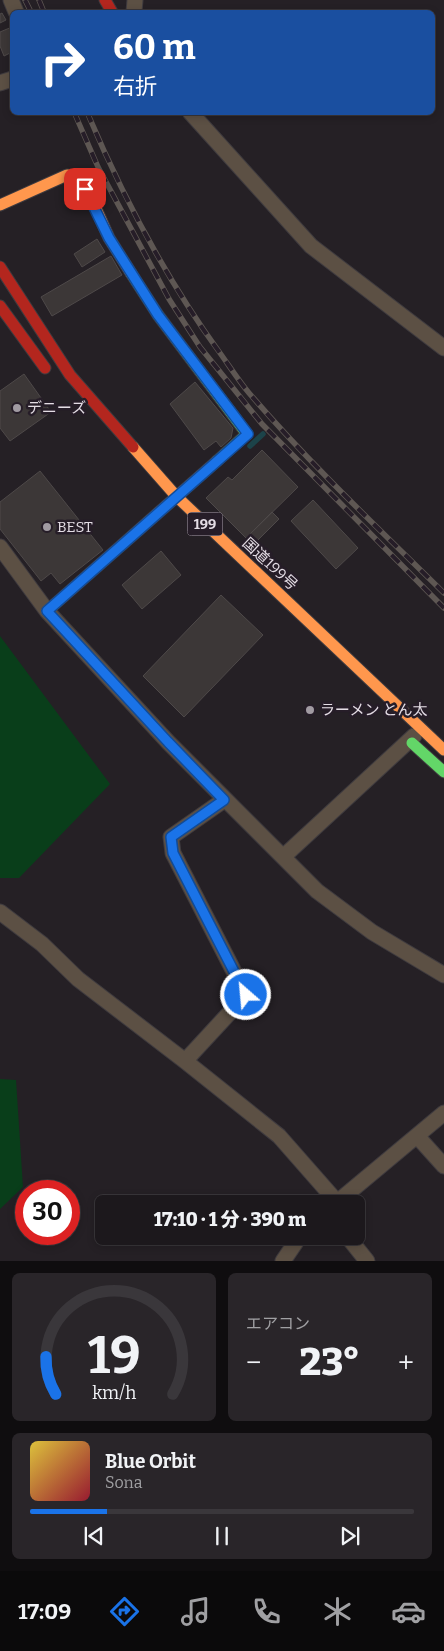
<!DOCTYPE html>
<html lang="ja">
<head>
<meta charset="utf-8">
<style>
	body { margin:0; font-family:Bitter,"Noto Sans JP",serif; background:#292529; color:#f1f3f6; height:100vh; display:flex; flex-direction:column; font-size:19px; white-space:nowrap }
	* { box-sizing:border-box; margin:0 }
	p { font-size:16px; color:#a0a0a3 }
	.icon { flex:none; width:28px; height:28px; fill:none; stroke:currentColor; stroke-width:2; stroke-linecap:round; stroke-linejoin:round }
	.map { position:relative; height:1261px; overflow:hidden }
	.side { display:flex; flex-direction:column; gap:12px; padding:12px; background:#0f0d0f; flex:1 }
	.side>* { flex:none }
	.guide { position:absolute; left:10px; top:10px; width:425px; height:105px; border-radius:8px; box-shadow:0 2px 8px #0003,0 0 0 1px #3a373b; background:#1a4fa0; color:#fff; overflow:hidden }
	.speed { position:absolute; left:15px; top:1180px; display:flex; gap:10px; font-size:25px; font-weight:700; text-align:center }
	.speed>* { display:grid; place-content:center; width:65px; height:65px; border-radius:50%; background:#1c181c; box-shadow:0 2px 8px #0003,0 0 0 1px #3a373b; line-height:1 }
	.speed .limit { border:8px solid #d22; background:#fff; color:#111 }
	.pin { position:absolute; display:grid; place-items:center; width:42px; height:42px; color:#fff; margin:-21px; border-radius:10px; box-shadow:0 2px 8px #0006 }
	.me { position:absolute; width:55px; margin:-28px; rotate:333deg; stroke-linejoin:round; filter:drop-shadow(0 0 4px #0008) }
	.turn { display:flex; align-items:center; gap:18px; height:105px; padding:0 20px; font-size:22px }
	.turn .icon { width:65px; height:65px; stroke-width:2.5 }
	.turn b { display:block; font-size:35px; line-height:42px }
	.big { font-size:38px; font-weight:800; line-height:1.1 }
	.side .tile { flex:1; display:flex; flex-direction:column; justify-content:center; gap:8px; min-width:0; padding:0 18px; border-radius:8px; background:#292529 }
	.side .dial { align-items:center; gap:0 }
	.dial svg { height:130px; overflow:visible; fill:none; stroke:#3a373b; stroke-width:7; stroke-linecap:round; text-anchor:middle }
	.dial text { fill:#f1f3f6; stroke:none }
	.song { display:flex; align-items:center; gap:15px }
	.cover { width:60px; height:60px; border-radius:8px; background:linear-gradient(135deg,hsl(50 70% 55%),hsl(350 70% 35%)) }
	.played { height:5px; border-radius:2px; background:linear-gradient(90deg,#1a73e8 20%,#3a373b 20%) }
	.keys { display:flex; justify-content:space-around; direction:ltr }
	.heat { display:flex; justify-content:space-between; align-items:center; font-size:28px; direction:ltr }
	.side .tiles { flex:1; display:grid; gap:12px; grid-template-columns:1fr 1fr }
	.tile:last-child { grid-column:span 2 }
	.trip { position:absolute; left:95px; top:1195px; width:270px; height:50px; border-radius:8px; background:#1c181c; box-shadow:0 2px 8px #0003,0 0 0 1px #3a373b; font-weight:800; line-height:50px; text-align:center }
	.menu { display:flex; height:80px; justify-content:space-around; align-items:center; background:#0b0a0b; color:#a0a0a3 }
	.menu .icon { width:35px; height:35px }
	.menu .selected { color:#1a73e8 }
	.menu b { font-size:22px; color:#f1f3f6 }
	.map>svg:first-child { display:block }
	.green { fill:#093e1a }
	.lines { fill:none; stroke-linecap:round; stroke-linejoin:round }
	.stream { stroke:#1c4349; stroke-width:5.5 }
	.building { fill:#3c3737; stroke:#4e4949 }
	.street-casing { stroke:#3f3b3f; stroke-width:17 }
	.fast-casing { stroke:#3f3b3f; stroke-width:13 }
	.slow-casing { stroke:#3f3b3f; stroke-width:13 }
	.jam-casing { stroke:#3f3b3f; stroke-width:13 }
	.street { stroke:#5c5044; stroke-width:15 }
	.fast { stroke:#63d668; stroke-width:11 }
	.slow { stroke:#ff974d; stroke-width:11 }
	.jam { stroke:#b3261e; stroke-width:11 }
	.rail-casing { stroke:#5e5753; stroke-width:5.5 }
	.rail { stroke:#261d28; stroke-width:4; stroke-dasharray:11; stroke-linecap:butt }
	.route-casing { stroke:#114b97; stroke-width:12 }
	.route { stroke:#1a73e8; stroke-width:9 }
	.poi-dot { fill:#a19ba2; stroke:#261d28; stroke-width:2 }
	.labels { text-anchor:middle; stroke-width:5; stroke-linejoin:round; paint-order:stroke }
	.shield { fill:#261d28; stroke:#aba3ac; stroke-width:1 }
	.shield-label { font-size:14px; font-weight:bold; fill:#e4dde5 }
	.poi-label { font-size:15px; fill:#e4dde5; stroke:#261d28; text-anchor:start }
	.street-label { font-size:15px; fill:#e4dde5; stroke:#261d28 }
</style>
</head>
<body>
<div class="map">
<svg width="444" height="1261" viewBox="0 0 444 1261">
	<rect width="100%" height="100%" fill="#252025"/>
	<path class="green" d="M0 636 110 784 19 878H0Z
		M0 1079 16 1080 23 1187 0 1209Z"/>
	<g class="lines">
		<path class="stream" d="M250 446 263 434"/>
	</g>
	<path class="building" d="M2 13 6 20 0 23V14Z
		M12 27V52L4 56 0 46V32Z
		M97 239 105 252 82 267 74 254Z
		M111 256 122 275 52 316 41 297Z
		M24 374 51 412 10 441 0 428V391Z
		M195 382 233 428 231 438 221 447 216 441 204 450 170 404Z
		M262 450 298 487 246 538 206 498 228 477 232 480Z
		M40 471 103 550 60 584 51 573 41 581 0 529V502Z
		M313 500 358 548 336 569 291 521Z
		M272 512 279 519 253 545 246 538Z
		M161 551 181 575 142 609 122 585Z
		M221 595 263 635 184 717 143 676Z"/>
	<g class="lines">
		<defs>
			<path id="street" d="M11 0 16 12
				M134 12 135 0
				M0 83 12 79
				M190 112 311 246 444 348
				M0 547 47 611 168 742 317 891 372 932 444 975
				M283 857 414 736
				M0 912 42 944 78 979 185 1061 279 1136 337 1202
				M185 1061 246 995 173 853 171 837 224 800
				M417 1136 444 1166
				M335 1204 444 1113
				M347 1236 367 1261
				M283 1261 300 1236"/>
			<path id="fast" d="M131 273 158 315 247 434 217 461
				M412 743 444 772"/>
			<path id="slow" d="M0 205 67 175 77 176 93 202 109 238 131 273
				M133 447 176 496 444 750
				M47 611 217 461"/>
			<path id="jam" d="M105 0 112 12
				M0 267 70 375 133 447
				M0 306 45 368"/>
		</defs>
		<use href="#street" class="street-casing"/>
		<use href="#fast" class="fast-casing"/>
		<use href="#slow" class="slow-casing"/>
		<use href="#jam" class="jam-casing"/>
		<use href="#street" class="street"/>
		<use href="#fast" class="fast"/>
		<use href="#slow" class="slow"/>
		<use href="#jam" class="jam"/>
		<defs>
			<path id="rail" d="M25 0 31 12
				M39 0 44 12
				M74 112 98 167 169 299 200 347 262 424 444 608
				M87 112C123 197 166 279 220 353 230 367 239 381 249 393 310 464 378 528 444 593"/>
		</defs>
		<use href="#rail" class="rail-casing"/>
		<use href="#rail" class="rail"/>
	</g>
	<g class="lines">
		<defs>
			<path id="route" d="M85 189 109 238 158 315 248 434 47 611 168 742 224 800 171 837 173 853 246 995"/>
		</defs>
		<use href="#route" class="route-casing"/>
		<use href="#route" class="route"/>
	</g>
	<g class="poi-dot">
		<circle cx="17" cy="408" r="5"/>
		<circle cx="47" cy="527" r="5"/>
		<circle cx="310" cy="710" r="5"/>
	</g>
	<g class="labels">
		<rect class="shield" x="187.5" y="512.5" width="35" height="23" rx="4"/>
		<g class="shield-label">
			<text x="205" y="529">199</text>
		</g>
		<g class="poi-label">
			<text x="27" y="413">デニーズ</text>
			<text x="57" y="532">BEST</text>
			<text x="320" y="715">ラーメン とん太</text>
		</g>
		<g class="street-label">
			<text transform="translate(270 564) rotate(43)" y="5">国道199号</text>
		</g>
	</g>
</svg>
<div class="speed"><div class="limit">30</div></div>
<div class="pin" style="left:85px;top:189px;background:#d93025"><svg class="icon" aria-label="arrive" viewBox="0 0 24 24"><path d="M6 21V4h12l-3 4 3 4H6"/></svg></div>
<svg class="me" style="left:246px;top:995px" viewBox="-20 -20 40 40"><circle r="17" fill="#1a73e8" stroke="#fff" stroke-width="3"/><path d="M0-11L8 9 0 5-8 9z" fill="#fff"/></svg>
<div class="trip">17:10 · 1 分 · 390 m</div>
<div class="guide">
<div class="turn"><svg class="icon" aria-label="right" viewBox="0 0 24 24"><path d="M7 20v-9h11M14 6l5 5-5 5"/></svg><div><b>60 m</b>右折</div></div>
</div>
</div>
<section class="side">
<div class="tiles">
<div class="tile dial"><svg viewBox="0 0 100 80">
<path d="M14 69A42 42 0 1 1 86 69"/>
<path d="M14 69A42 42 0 0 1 8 46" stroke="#1a73e8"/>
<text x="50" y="56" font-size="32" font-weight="700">19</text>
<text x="50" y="72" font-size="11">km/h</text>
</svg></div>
<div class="tile"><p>エアコン</p>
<div class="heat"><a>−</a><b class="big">23°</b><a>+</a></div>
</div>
<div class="tile">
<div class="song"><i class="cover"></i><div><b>Blue Orbit</b><p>Sona</p></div></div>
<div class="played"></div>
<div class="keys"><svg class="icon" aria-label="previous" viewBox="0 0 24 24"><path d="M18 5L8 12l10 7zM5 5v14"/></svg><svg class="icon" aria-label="pause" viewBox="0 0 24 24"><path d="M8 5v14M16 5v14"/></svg><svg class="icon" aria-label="next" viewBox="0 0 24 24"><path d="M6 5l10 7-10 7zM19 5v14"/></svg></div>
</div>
</div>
</section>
<nav class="menu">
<b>17:09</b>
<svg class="icon selected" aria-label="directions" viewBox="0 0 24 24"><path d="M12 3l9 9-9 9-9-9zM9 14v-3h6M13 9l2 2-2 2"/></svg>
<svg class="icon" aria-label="music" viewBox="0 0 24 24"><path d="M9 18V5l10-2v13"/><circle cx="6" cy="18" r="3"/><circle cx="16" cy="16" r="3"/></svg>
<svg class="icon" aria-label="phone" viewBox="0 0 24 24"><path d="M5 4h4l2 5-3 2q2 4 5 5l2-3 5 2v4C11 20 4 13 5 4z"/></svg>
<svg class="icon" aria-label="climate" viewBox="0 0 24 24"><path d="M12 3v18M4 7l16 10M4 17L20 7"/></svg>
<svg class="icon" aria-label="car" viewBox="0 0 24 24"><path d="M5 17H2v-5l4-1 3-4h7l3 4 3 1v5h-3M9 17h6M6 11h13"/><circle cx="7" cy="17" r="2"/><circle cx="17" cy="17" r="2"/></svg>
</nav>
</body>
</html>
